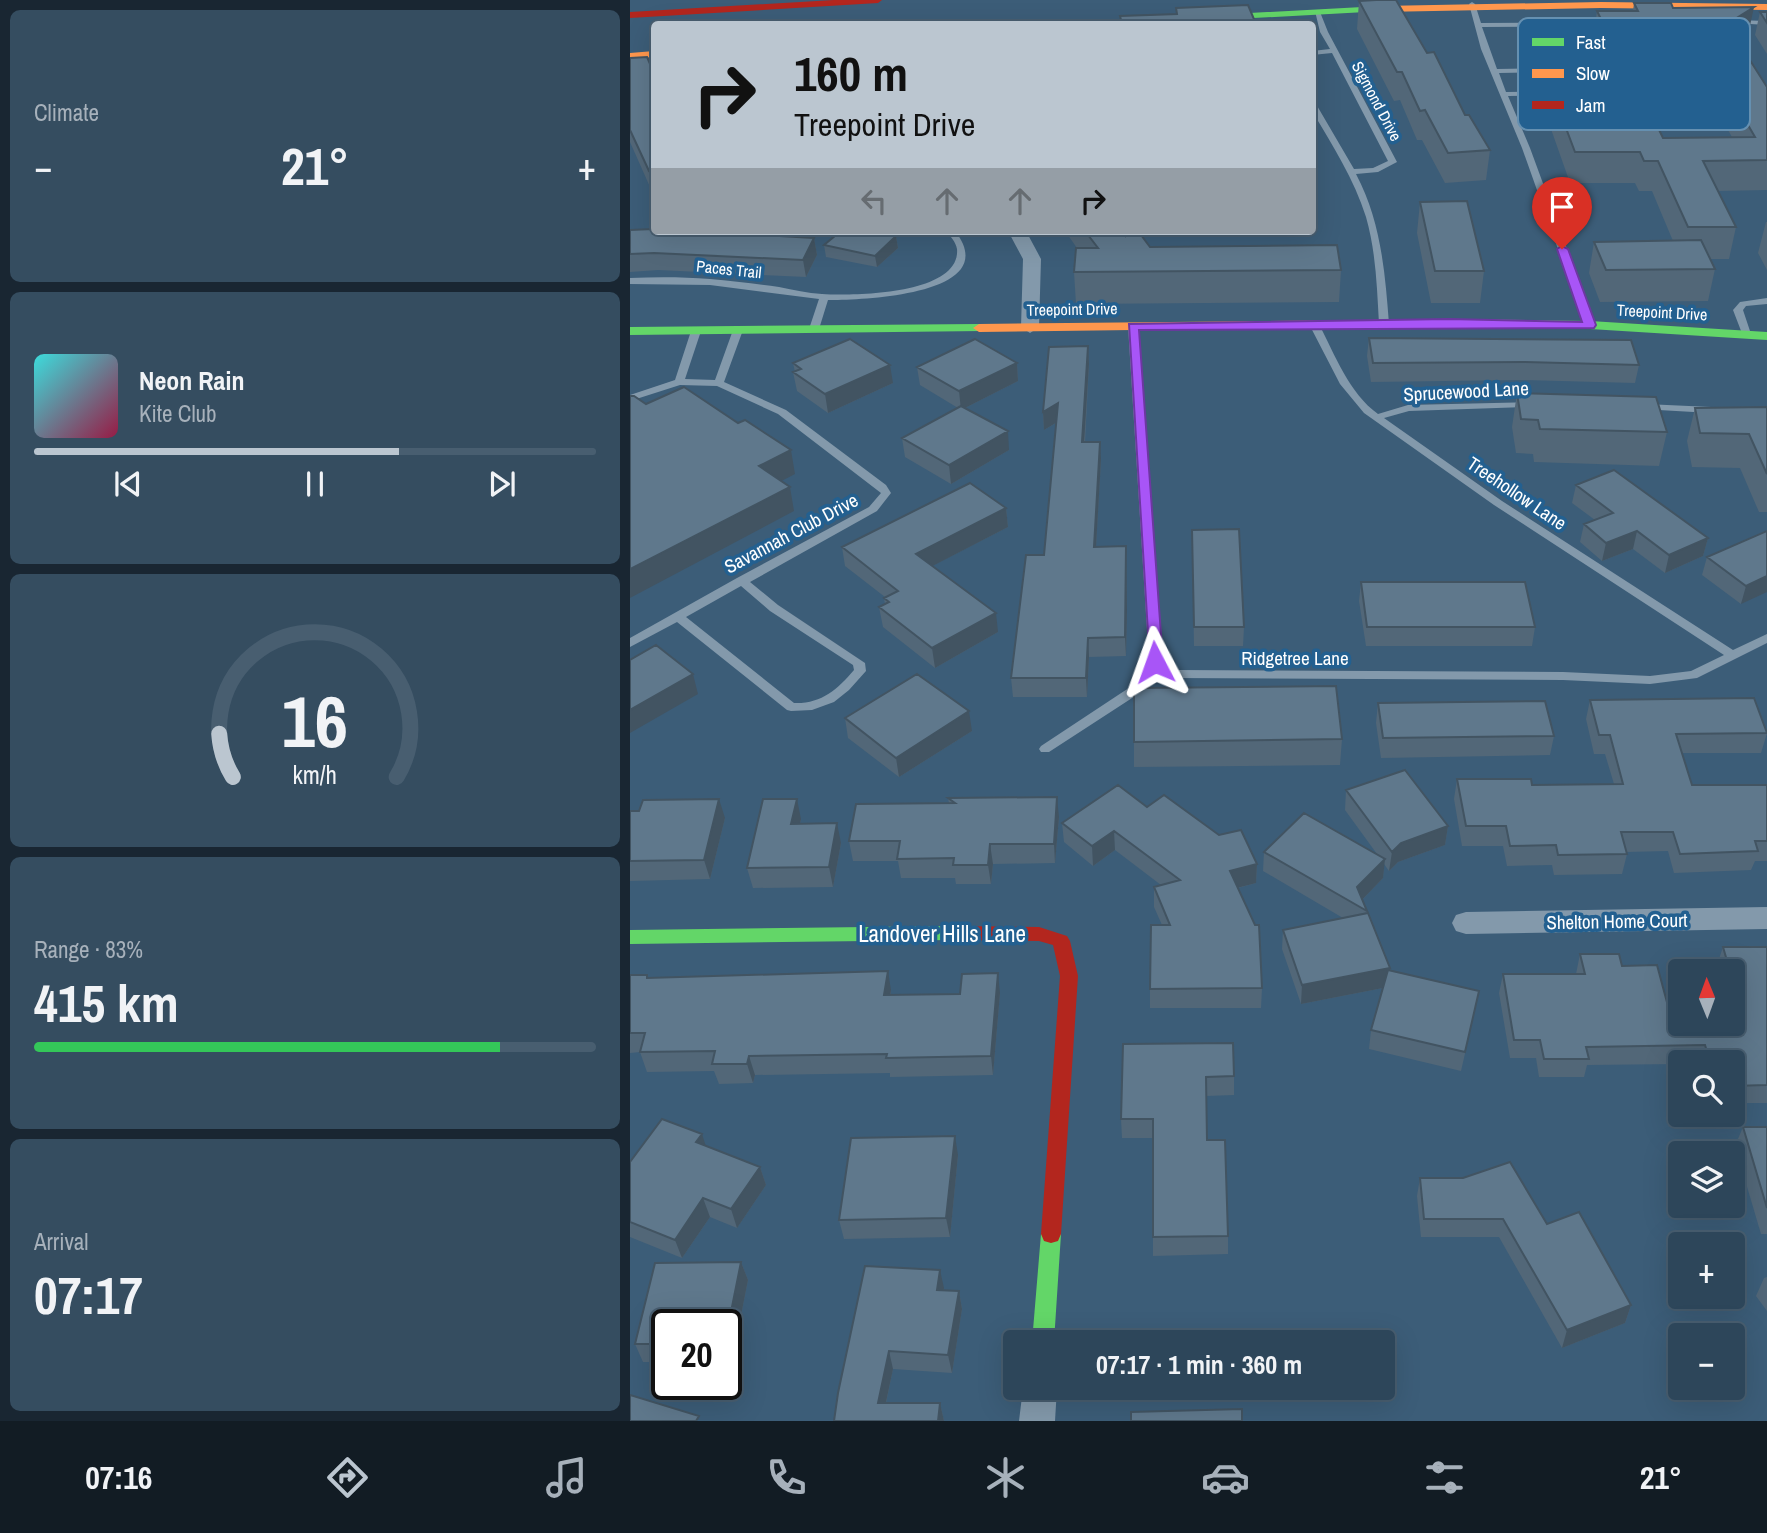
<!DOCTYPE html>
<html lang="en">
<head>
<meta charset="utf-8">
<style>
	body { margin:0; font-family:"Archivo Narrow",sans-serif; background:#354d60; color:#f1f3f6; height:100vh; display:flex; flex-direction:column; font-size:26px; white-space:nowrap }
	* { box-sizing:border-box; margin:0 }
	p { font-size:23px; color:#a7b1bb }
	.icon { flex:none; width:38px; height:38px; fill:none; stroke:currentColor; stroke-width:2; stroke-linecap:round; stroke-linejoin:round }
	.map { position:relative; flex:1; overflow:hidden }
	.details { display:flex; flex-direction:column; gap:10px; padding:10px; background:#192632; width:630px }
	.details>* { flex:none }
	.hud { position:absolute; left:21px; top:21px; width:665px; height:214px; border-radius:7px; box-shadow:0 7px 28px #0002,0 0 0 2px #485e70; background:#bbc6d0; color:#111; overflow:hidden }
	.needle { width:46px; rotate:359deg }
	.fabs { position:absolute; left:1038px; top:959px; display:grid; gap:14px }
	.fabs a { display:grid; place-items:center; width:77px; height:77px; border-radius:7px; background:#2d465a; box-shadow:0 7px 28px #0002,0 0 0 2px #485e70; font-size:35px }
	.speed { position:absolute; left:21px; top:1309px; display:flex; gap:14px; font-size:35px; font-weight:700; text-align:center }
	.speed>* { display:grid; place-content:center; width:91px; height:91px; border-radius:50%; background:#2d465a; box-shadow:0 7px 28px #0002,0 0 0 2px #485e70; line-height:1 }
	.speed .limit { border:4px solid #111; border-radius:10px; background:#fff; color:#111 }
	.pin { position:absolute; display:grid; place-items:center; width:60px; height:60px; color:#fff; margin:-72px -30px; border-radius:50% 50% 50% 0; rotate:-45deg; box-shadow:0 0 7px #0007 }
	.pin .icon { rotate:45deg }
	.me { position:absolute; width:77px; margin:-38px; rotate:356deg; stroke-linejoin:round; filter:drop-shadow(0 0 5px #0008) }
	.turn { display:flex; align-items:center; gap:24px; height:147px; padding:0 28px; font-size:32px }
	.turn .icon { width:91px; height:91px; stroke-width:2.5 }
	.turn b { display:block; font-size:49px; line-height:60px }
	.lanes { display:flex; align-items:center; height:66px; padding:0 28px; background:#0003; justify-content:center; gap:35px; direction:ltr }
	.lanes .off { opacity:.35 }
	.big { font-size:52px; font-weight:700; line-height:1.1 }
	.details .tile { flex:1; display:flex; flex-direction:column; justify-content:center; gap:10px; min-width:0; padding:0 24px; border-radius:10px; background:#354d60 }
	.details .dial { align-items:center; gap:0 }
	.dial svg { height:182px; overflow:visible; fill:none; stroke:#485e70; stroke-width:7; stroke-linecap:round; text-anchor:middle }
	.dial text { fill:#f1f3f6; stroke:none }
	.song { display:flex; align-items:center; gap:21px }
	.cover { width:84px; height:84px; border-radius:10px; background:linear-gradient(135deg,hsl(180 70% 55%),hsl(340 70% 35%)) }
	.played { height:7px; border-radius:4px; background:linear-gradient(90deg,#bbc6d0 65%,#485e70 65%) }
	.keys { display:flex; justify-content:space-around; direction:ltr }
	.heat { display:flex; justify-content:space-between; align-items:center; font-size:38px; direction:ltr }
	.charge { height:10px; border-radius:5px; background:linear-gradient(90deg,#34c759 83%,#485e70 0) }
	.trip { position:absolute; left:373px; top:1330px; width:392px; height:70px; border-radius:7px; background:#2d465a; box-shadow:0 7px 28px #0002,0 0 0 2px #485e70; font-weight:700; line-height:70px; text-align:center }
	.dock { display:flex; height:112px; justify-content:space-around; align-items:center; background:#121c24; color:#a7b1bb }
	.dock .icon { width:49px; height:49px }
	.dock .active { color:#bbc6d0 }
	.dock b { font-size:32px; color:#f1f3f6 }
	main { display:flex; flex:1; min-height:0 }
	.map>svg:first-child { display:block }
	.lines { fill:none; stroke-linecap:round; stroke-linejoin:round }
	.lane { fill:#8399ab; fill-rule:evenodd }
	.street { fill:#8399ab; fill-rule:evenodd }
	.fast { fill:#63d668; fill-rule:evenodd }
	.slow { fill:#ff974d; fill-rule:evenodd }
	.jam { fill:#b3261e; fill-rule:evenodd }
	.wall { fill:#526778; fill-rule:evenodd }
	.shaded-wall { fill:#425462 }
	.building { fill:#5f788c; stroke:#425462; stroke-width:2 }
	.route { fill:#a855f7; stroke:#6d37a1; stroke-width:2 }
	.labels { text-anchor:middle; stroke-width:7; stroke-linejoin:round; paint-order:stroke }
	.far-street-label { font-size:16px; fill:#fff; stroke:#236090 }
	.street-label { font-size:19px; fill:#fff; stroke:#236090 }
	.near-street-label { font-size:23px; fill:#fff; stroke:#236090 }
	.key { fill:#236090; stroke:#6590b1; stroke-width:2 }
	.key-label { font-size:19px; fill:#fff }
</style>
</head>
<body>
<main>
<section class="details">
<div class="tile"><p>Climate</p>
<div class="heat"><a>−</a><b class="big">21°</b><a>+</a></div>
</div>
<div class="tile">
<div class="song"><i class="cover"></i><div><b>Neon Rain</b><p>Kite Club</p></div></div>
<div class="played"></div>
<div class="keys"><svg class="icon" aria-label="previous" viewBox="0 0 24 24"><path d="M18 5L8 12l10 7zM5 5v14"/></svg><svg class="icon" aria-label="pause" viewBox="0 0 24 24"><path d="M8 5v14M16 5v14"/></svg><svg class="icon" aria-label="next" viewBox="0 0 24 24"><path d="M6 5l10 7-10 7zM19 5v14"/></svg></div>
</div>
<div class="tile dial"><svg viewBox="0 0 100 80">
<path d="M14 69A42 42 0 1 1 86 69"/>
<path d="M14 69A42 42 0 0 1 8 50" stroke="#bbc6d0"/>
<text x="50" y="56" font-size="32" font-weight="700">16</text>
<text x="50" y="72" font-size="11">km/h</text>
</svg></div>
<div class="tile"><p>Range · 83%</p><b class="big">415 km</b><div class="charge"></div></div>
<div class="tile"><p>Arrival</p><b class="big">07:17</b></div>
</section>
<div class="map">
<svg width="1137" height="1421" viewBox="0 0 1137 1421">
	<rect width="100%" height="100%" fill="#3c5d78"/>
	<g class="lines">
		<path class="lane" d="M842 2 845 4 851 23 980 22 984 24 980 26 852 27 867 69 943 68 955 93 951 95 878 96 900 148 965 325 963 327H957L955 325 892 148 851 49 839 4ZM937 72 946 91 876 92 869 73Z
			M685 11 690 12 698 32 767 162 748 172 726 174C751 221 755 272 759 324L754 327 749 324C747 288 746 252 736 217 724 179 703 146 682 111V102L686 104 724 169 743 168 758 161 702 53 682 55V51L700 49 690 32Z
			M1106 20 1137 21V25L1104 23V21Z
			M316 231H325C375 295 232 300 198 300L189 329 184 332 179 329 189 299 80 285 0 284V278C27 277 54 277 80 279 103 281 127 284 149 287 164 290 177 293 192 294 222 296 331 295 327 249 326 242 320 236 316 231Z
			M1137 298V304L1116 306 1113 310 1121 334 1116 337 1113 336 1103 310 1110 302Z
			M684 321 689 324C705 355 719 393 748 414L778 405 903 402V406L899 407 779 411 754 418 872 501 1103 650 1137 634V643L1067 678 1020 684 933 680 544 678 536 676 419 752H411L409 749 411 746 526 670 519 662 498 326 503 323 508 326 531 661 538 668 544 670 933 672 1020 676 1061 671 1094 655 864 505 734 413 710 384 679 324Z
			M108 327 113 330 94 382 156 410 256 485 261 493 247 511 120 582 148 605 235 663 236 671 219 690 204 702 182 710 161 711 157 710 47 622 0 647V638L107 578 239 507 251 493 148 414 87 386 50 385 0 401V395L45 380 61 331 66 328 71 331 55 379 85 380 103 330ZM111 586 140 611 223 665 224 670C207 690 191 704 164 703L56 617Z
			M1015 404 1081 407 1086 410 1081 413 1011 409 1010 407Z"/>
		<path class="street" d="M378 231H396L411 259 409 327 400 333 391 327 393 259Z
			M1137 907V929L836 934 826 931 822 923 826 915 836 912Z
			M393 1388H427L425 1421H389Z"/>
		<path class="fast" d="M751 6 755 9 754 11 513 24H467L472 21Z
			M829 319 960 321 1137 332V340L960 329 825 326 823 323Z
			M349 324 353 325V331L0 335V327Z
			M322 926 328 928 331 933 328 938 322 940 0 944V930Z
			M421 1225 428 1227 431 1234 424 1342H402L411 1234 414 1227Z"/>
		<path class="slow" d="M971 2 1137 4V10L971 8 751 12 747 9 751 6Z
			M24 51V57L0 59V53Z
			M829 319 833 320V326L349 332 343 328 349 324Z"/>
		<path class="jam" d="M204 0H252L248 3 0 18V12Z
			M322 926 409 927 437 936 440 941 448 976 431 1234 428 1241 421 1243 414 1241 411 1234 430 976 423 945 409 941 322 940 316 938 313 933 316 928Z"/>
	</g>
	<path class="wall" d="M729 1 797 53 835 115 860 150 856 180 815 183 792 140H787L770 100 764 101 727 29Z
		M1004 3 1043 8 1118 35 1108 41 1137 87V190L1088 191 1106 227 1099 259H1080L1085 269 1078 301 970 302 959 273 964 242 1043 241 1022 191H1009L1005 183H940L915 112 919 83H983L963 39 967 11H1003ZM1024 97H1079L1102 137 1033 138 1018 107H1022Z
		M1130 12H1137V54L1125 35Z
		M0 58 24 73V196L0 142Z
		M682 165 685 171 682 201Z
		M790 202 854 271 850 303H801L787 233Z
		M1136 222H1137V270L1128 253Z
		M0 230 184 238 187 255 176 277 28 270 0 272Z
		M435 231H508L520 247 711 270 709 302 446 304 444 272 447 248Z
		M266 236 268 248 247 267 196 257 194 245Z
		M739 338 1009 365 1005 383 892 380 741 382 737 356Z
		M458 346 459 364 455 442 471 460 466 547 496 546 497 610 496 656 459 657 457 697H383L381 678 414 555 426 423 414 430 413 412Z
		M163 363 263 383 198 413 167 391 163 372H165Z
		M387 363 388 381 335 408 379 450 321 484 275 457 272 438 328 408 290 385 287 367Z
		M887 393 1037 432 1029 466 904 462 903 454 886 453 882 427Z
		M1137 407V512H1129L1110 468 1062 467 1057 441 1065 408Z
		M946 485 1078 538 1073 556 1035 573 1003 549 972 561 950 542 954 524 965 520 942 503Z
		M376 508 378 527 302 566 368 632 305 668 253 627 249 607 255 604 254 598 255 597 215 566 212 547Z
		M562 530 614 627 613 646H564Z
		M1137 531 1111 604 1072 575 1077 557Z
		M731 582 905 627 902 646H736L729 601Z
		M960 700 1137 733 1131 753H1052L1062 785H1137V861H1125L1121 870 1044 873 1038 851 996 852 997 854 992 874 924 875 922 865 877 866 873 846H832L824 799 827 779 902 785 984 784 975 754H964L956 719Z
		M748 703 924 736 920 755 751 758 746 723Z
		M215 718 342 731 269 777 218 738Z
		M712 739 710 765 504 767V742Z
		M716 790 818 826 815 845 768 862 759 871 754 864 753 878 732 900 737 911V914L760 968V970L845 1010 831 1071 739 1049 741 1030 753 988 671 1004 652 949 653 930 713 918 633 871 634 852 747 854 715 810Z
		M318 798 429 817 425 863 363 864 361 884H326L325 878H271L268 861H223L219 841 319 803Z
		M517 807 627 864 626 883 608 888 632 988 631 1008H520V989L532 925 524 907V887L531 885 485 850 463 866 434 842 432 823Z
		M0 811 95 818 80 879 0 881Z
		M171 819 170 824 211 843 203 887 123 888 117 868Z
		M1093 947H1137V1103H1102V1062H1050V1064L957 1065 954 1077H909L906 1058H880L869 993 873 974H946L950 954 992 966 1042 1021 1103 1020 1102 971H1088L1087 965Z
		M0 975H17L18 978 261 990V995L370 993 363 1075 260 1077V1073L125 1075 123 1083 89 1084 84 1071 17 1072 10 1052 0 1053Z
		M493 1044 604 1076V1095L576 1096 577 1140 598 1236V1254L523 1256V1138H492L491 1119Z
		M1113 1127H1137V1234H1131L1105 1146Z
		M76 1146 130 1167 136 1185 107 1228 80 1217 52 1258 0 1237V1162Z
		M328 1155 320 1237 214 1239 209 1220Z
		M790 1178 917 1224 1001 1305 995 1323 932 1348 869 1237H791L787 1196Z
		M111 1262 118 1280 97 1386H28L20 1369 22 1362H13L5 1344ZM37 1325H96V1384H37Z
		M1137 1277V1311L1126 1296 1134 1278Z
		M314 1288V1290L329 1291 332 1309 322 1373 263 1369 256 1403H310L314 1421H204L208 1393Z"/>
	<path class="shaded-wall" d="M1124 7 1118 35 1091 52 1097 24Z
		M24 170V196L19 171Z
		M266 236 268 248 247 267 245 256Z
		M184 238 187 255 176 277 173 260Z
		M458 346 459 364 453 460 452 442Z
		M387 363 388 381 331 410 329 391Z
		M260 365 263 383 198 413 195 394Z
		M428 403 429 421 414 430 413 412Z
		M378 431 379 450 321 484 319 465Z
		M470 442 471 460 465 565 464 547Z
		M161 450 165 474 134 490 129 466Z
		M160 487 164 511 0 598V569Z
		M376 508 378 527 289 573 286 554Z
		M1007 531 1003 549 972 561 976 543Z
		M1078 538 1073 556 1035 573 1039 555Z
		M496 546 497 610 496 656 495 637Z
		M1137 576V592L1111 604 1116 586Z
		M366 613 368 632 305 668 302 648Z
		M458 638 459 657 457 697 456 678Z
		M63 674 68 694 0 733V710Z
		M339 711 342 731 269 777 266 758Z
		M427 797 429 817 425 863 424 844Z
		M89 799 95 818 80 879 74 860Z
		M167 799 171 819 166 844 161 824Z
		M207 823 211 843 203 887 199 867Z
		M818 826 815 845 768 862 759 871 762 852 771 843Z
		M484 831 485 850 463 866 462 846Z
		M360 844 363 864 361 884 358 865Z
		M755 859 753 878 727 905V887Z
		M627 864 626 883 599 890 600 871Z
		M760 968 758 987 671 1004 672 985Z
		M258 971 261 990 258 1015 254 995Z
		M368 973 370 993 363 1075 361 1056Z
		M119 1056 125 1075 123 1083 117 1064Z
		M72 1134 78 1153 66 1142Z
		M325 1136 328 1155 320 1237 316 1218Z
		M130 1167 136 1185 107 1228 101 1209Z
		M73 1198 80 1217 52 1258 45 1240Z
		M111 1262 118 1280 97 1386 96 1337Z
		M310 1270 314 1288 310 1308 307 1290Z
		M329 1291 332 1309 322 1373 318 1355Z
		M1001 1305 995 1323 932 1348 937 1330Z
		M259 1351 263 1369 252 1421 248 1403Z
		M310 1403 314 1421H308Z"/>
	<path class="building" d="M746 0H766L797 53 804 52 835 115H839L860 150 818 153 795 110 790 111 772 72H767L729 1Z
		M1004 3H1041L1043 8 1124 7 1097 24 1137 87V160L1073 161 1106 227H1058L1028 161H1014L1010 152H945L919 83 1006 82 1033 138 1125 137 1085 68H1023L1028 78H1000L967 11H1008Z
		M618 5 626 24H587L586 21V24H492L490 16 547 14 546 8Z
		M1130 12H1137V23Z
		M17 57 24 73V170L19 171 0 130V58Z
		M837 201 854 271H805L790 202Z
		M23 229H24V231H63L184 238 173 260 24 253 0 254V230Z
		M211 231H242L266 236 245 256 194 245Z
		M455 231H492L496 237 495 231H508L520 247 707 245 711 270 444 272 446 248H468Z
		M1071 240 1085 269 976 270 964 242Z
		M739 338 1001 340 1009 365 895 362 743 363Z
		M220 339 260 365 195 394 163 372 171 369 163 363Z
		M345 339 387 363 329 391 287 367Z
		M458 346 452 442H470L464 547 496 546 495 637 458 638 456 678H381L396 555H414L428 403 413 412 419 347Z
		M54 387 108 423 115 420 161 450 129 466 160 487 0 569V396H4L16 404Z
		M887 393 1026 397 1037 432 910 429 908 420 891 419Z
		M331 406 378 431 319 465 272 438Z
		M1137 407V474L1119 434 1070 433 1065 408Z
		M984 470 1078 538 1039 555 1007 531 976 543 954 524 983 513 946 485Z
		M340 483 376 508 286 554 366 613 302 648 249 607 259 602 254 598 268 591 212 547Z
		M609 529 614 627H564L562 530Z
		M1137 531V576L1116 586 1077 557Z
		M731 582H895L905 627H737Z
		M26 645 63 674 0 710V660Z
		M287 674 339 711 266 758 215 718Z
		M706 686 712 739 504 742V688Z
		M1124 698 1137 733 1046 734 1062 785H1137V841H1125L1128 851 1050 854 1043 832H991L997 854 928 855 926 845 880 846 876 826H836L827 779H901L902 785 993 784 980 735H969L960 700Z
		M915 701 924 736 753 738 748 703Z
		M775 770 818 826 771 843 762 852 716 790Z
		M488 785 517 807 534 795 589 835 611 830 627 864 600 871 625 925H629L632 988 520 989 521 925H540L524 887 550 880 484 831 462 846 432 823Z
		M427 797 424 844H360L358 865H323L324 858 267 859 270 841H219L226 804 325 803 318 798Z
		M89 799 74 860 0 861V811H9L13 800Z
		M133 799H167L161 824 207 823 199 867 117 868Z
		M674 813 755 859 727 887 737 911 634 852Z
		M738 913 760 968 672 985 653 930Z
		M1093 947H1137V1085L1102 1086V1062H1080L1075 1045 956 1047 959 1059H914L910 1040H884L873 974H955L950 954H989L992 966 1027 965 1042 1021H1050V1024H1102V1020H1115L1102 979V971H1100Z
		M758 970 849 991 835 1052 741 1030Z
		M258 971 254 995 330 994 332 974 368 973 361 1056 256 1058 257 1054 119 1056 117 1064H82L85 1051 10 1052 15 1033H0V975H17V978Z
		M603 1043 604 1076 576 1077 577 1140H595L598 1236 523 1237V1119H491L493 1044Z
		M32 1119 72 1134 66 1142 130 1167 101 1209 73 1198 45 1240 0 1222V1162Z
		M1113 1127H1137V1208Z
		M325 1136 316 1218 209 1220 221 1138Z
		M880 1162 917 1224 949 1212 1001 1305 937 1330 873 1219H794L790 1178H833Z
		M111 1262 96 1337V1325H37V1368L20 1369 26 1344H5L25 1263Z
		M235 1266 310 1270 307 1290 329 1291 318 1355 259 1351 248 1403H310L308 1421H204L208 1393Z
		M0 1395 69 1416 66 1421H0Z
		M612 1409V1421H501V1412Z"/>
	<path class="route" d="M932 246 938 249 966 325 964 328 509 330 533 662 531 665H520L499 324 819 319 952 322 927 249Z"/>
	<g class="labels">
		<g class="far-street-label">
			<text transform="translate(747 101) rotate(62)" y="6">Sigmond Drive</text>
			<text transform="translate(99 269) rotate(6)" y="6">Paces Trail</text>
			<text transform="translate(442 309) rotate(-1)" y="6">Treepoint Drive</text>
			<text transform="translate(1032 312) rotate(3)" y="6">Treepoint Drive</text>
		</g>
		<g class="street-label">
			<text transform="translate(836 391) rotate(-3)" y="7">Sprucewood Lane</text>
			<text transform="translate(887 493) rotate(34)" y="7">Treehollow Lane</text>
			<text transform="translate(161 533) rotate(-28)" y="7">Savannah Club Drive</text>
			<text x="665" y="665">Ridgetree Lane</text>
			<text transform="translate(987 921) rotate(-1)" y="7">Shelton Home Court</text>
		</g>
		<g class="near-street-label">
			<text x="312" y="942">Landover Hills Lane</text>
		</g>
	</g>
	<rect x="888" y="18" width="232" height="112" rx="10" class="key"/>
	<rect x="902" y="38" width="32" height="8" fill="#63d668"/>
	<rect x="902" y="69" width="32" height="9" fill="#ff974d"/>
	<rect x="902" y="101" width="32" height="8" fill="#b3261e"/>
	<g class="key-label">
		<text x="946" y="49">Fast</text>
		<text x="946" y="80">Slow</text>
		<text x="946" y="112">Jam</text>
	</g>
</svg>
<div class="fabs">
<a><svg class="needle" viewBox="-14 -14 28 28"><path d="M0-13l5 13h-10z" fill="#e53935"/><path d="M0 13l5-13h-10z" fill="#a7b1bb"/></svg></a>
<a><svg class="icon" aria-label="search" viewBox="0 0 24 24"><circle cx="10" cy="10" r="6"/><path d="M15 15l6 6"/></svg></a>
<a><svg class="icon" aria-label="layers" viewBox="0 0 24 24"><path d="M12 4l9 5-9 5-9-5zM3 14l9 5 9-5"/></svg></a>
<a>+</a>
<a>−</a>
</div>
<div class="speed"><div class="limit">20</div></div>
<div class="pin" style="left:932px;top:249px;background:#d93025"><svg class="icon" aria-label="arrive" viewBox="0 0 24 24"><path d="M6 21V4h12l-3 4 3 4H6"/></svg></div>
<svg class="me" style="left:525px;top:662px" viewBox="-20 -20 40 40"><path d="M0-17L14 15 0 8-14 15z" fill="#a855f7" stroke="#fff" stroke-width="4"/></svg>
<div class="trip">07:17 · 1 min · 360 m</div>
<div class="hud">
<div class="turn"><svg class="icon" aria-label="right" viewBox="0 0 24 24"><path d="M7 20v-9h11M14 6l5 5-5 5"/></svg><div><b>160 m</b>Treepoint Drive</div></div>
<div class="lanes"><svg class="icon off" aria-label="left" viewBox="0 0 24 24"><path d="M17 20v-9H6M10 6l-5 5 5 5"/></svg><svg class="icon off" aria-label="ahead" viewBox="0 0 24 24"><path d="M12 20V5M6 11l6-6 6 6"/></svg><svg class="icon off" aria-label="ahead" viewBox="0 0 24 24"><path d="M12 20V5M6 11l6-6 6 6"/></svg><svg class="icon" aria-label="right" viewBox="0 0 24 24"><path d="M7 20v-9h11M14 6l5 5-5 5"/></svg></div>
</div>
</div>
</main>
<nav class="dock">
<b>07:16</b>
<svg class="icon active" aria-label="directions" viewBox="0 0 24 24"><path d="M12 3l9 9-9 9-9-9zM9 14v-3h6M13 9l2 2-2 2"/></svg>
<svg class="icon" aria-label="music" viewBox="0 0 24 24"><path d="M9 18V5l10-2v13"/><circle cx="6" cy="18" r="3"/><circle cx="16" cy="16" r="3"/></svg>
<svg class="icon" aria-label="phone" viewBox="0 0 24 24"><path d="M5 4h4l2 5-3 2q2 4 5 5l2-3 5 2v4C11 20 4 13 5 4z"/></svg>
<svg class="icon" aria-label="climate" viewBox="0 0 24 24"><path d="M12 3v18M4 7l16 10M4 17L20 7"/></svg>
<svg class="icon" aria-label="car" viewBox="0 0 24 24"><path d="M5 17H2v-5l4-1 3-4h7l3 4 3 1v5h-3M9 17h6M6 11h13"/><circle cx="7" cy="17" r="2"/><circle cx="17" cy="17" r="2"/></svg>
<svg class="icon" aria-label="filters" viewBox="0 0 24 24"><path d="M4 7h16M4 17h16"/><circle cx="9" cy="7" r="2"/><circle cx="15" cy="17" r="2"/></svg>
<b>21°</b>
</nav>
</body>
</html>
